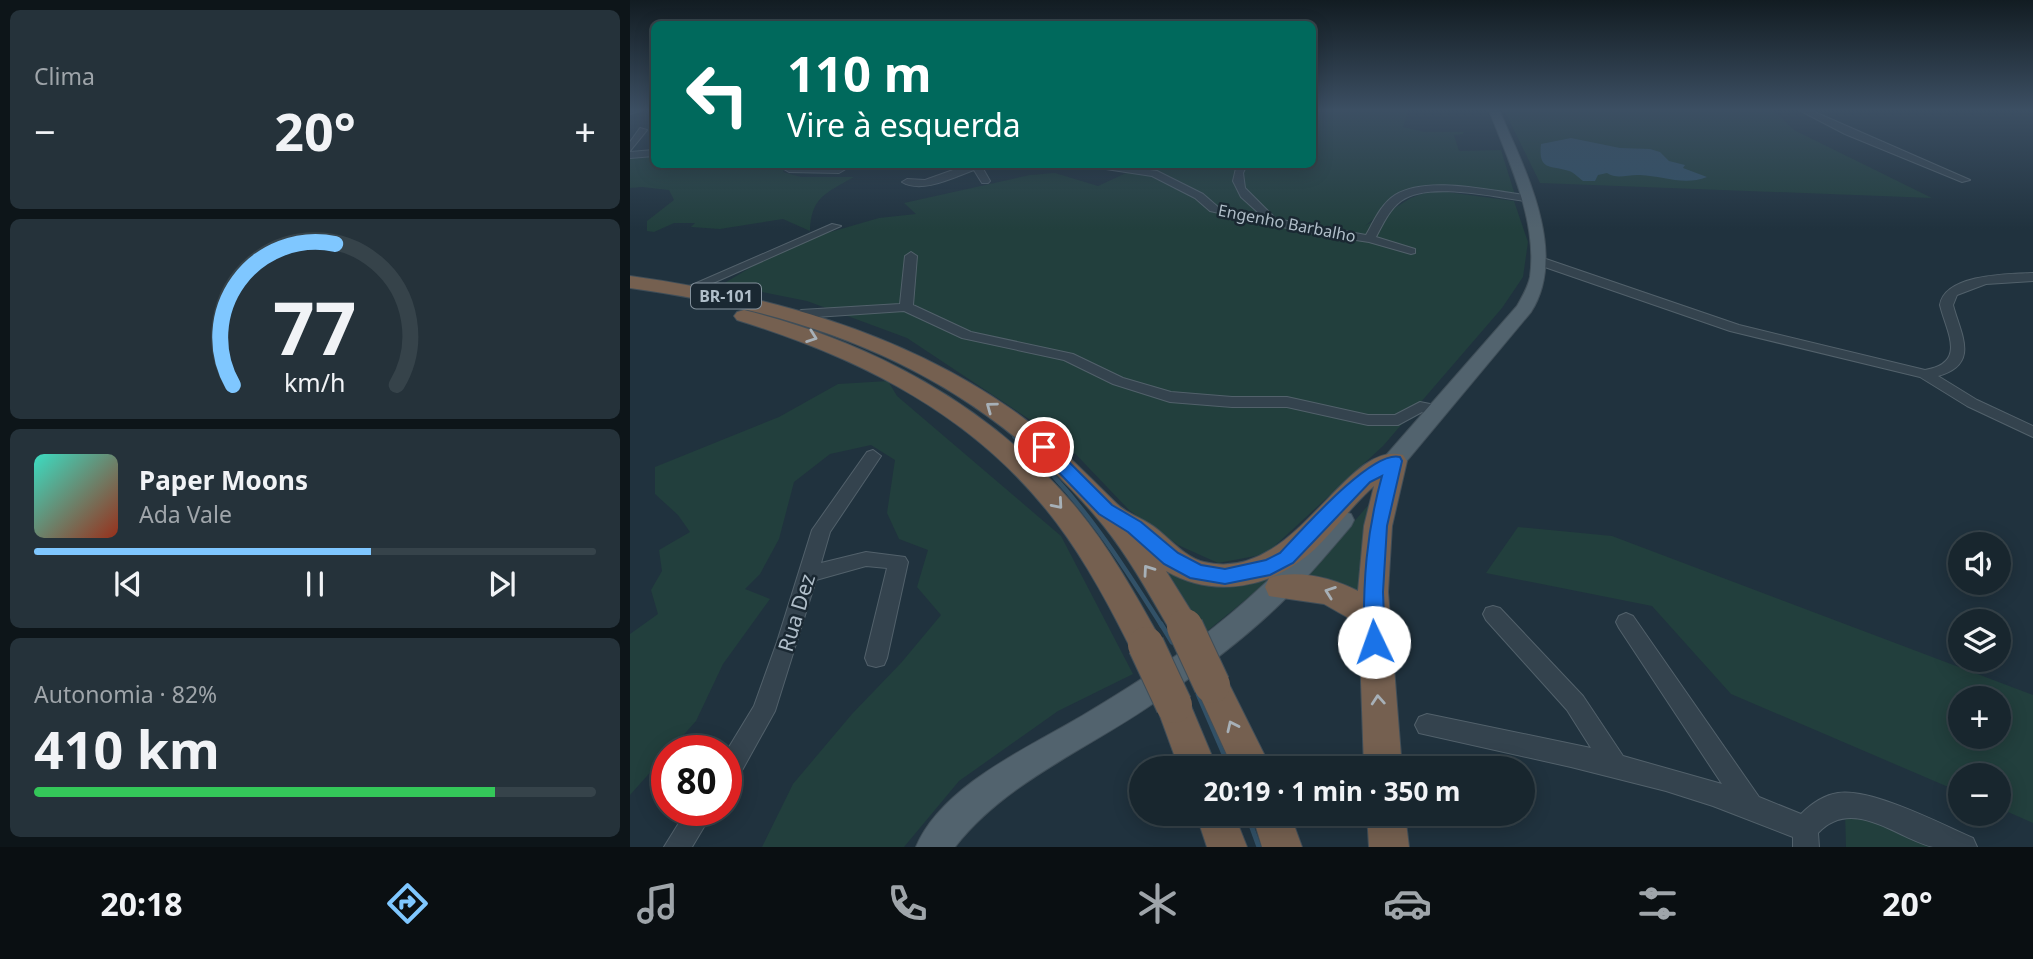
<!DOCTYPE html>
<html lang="pt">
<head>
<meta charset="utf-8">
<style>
	body { margin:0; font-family:"Noto Sans",sans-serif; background:#25323a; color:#f1f3f6; height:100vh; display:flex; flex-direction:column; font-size:26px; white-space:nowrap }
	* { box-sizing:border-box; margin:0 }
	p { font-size:23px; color:#9fa5aa }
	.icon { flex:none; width:38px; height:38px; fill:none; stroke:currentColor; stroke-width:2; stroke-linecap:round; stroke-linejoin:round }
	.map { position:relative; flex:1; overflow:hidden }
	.sheet { display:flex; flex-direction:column; gap:10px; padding:10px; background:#0d1519; width:630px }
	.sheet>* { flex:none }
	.hud { position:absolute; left:21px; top:21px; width:665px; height:147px; border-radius:10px; box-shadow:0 4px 18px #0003,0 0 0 2px #36434a; background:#00695c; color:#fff; overflow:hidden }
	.tools { position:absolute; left:1318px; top:532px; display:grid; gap:14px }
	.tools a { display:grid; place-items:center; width:63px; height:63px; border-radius:50%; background:#18262e; box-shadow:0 4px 18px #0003,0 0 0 2px #36434a; font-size:35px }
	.speed { position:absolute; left:21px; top:735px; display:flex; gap:14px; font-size:35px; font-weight:700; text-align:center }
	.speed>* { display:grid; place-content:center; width:91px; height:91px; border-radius:50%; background:#18262e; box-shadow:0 4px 18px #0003,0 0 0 2px #36434a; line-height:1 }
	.speed .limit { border:10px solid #d22; background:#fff; color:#111 }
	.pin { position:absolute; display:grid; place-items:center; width:60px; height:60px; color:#fff; margin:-30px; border:4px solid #fff; border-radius:50%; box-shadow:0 2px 7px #0007 }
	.me { position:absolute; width:77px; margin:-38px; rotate:357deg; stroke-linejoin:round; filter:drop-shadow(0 0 5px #0008) }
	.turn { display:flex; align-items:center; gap:24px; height:147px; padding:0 21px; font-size:32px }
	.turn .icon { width:91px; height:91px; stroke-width:2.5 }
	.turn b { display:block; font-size:49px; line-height:60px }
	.big { font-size:52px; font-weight:700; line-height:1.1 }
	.sheet .tile { flex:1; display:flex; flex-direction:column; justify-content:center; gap:10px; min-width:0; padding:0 24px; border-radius:10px; background:#25323a }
	.sheet .dial { align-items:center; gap:0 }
	.dial svg { height:182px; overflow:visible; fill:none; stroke:#36434a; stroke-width:7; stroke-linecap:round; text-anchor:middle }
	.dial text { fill:#f1f3f6; stroke:none }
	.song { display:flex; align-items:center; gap:21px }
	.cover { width:84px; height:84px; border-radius:10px; background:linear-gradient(135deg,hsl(170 70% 55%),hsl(10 70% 35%)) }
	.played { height:7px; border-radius:4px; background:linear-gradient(90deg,#7fc7ff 60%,#36434a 60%) }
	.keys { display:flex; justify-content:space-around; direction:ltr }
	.heat { display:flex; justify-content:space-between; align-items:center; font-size:38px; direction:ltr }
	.charge { height:10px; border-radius:5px; background:linear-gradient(90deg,#34c759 82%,#36434a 0) }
	.trip { position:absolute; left:499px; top:756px; width:406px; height:70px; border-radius:35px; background:#18262e; box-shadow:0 4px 18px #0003,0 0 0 2px #36434a; font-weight:700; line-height:70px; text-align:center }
	.tabs { display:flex; height:112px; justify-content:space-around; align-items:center; background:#0a0f12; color:#9fa5aa }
	.tabs .icon { width:49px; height:49px }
	.tabs .current { color:#7fc7ff }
	.tabs b { font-size:32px; color:#f1f3f6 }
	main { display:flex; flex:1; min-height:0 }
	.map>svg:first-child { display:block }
	.green { fill:#223f3d; fill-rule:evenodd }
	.water { fill:#325167 }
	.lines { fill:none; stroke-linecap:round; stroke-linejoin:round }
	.stream-far2 { stroke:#325167; stroke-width:3.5 }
	.stream-far1 { stroke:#325167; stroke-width:4.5 }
	.stream { stroke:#325167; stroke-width:5 }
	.minor-casing { stroke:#52616b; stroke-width:2 }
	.major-casing { stroke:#404f59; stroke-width:2 }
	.highway-casing { stroke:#404e58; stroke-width:2 }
	.minor { fill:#34434e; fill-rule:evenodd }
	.major { fill:#52636e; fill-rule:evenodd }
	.highway { fill:#756050; fill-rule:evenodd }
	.highway-bridge-casing { stroke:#404e58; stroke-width:38; stroke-linecap:butt }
	.highway-bridge { stroke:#756050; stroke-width:36 }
	.oneway { stroke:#a7b0b7 }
	.route { fill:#1a73e8; stroke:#114b97; stroke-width:2 }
	.labels { text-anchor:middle; stroke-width:5; stroke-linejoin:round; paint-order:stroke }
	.far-street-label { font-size:16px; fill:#b0bec9; stroke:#1a2832 }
	.shield { fill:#1a2832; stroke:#83919c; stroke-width:2 }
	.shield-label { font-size:16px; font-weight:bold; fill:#b0bec9 }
	.near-street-label { font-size:21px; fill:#b0bec9; stroke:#1a2832 }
</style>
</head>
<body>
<main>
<section class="sheet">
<div class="tile"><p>Clima</p>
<div class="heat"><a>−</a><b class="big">20°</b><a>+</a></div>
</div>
<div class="tile dial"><svg viewBox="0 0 100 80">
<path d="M14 69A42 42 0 1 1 86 69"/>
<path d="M14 69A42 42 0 0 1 59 7" stroke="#7fc7ff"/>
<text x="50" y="56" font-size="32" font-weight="700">77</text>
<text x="50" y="72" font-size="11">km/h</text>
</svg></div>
<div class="tile">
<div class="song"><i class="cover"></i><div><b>Paper Moons</b><p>Ada Vale</p></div></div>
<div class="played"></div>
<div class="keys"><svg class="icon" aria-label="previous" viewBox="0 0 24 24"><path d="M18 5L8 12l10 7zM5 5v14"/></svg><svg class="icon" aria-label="pause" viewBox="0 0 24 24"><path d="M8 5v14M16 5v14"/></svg><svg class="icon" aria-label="next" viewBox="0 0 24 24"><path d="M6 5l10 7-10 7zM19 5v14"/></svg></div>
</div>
<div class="tile"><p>Autonomia · 82%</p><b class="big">410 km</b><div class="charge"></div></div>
</section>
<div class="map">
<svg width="1403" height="847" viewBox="0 0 1403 847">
	<rect width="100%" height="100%" fill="#20323e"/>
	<path class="green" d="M683 110H778L773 127 795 132H834L833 134 824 135 829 151 871 150 885 195 795 187 772 191 760 206 735 226 781 198 802 190 884 201 898 242 893 277 872 308 753 446 636 554 588 563 548 545 499 510 435 443 277 338 177 301 93 284 159 244 249 218 286 214 274 203 400 175 425 173 468 186 496 173 462 165 682 164Z
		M874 110H1143L1164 130 1302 198 910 183Z
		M24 155V164L156 165 153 172 171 177H224C196 193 181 197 180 231L153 219 90 229 61 227 65 223H44L24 232 17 231V221L44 200 39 190 12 187 0 188V157Z
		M258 381 267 396 431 536 503 674 428 711 329 781 274 847H132L163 784 222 714 271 663 311 615 287 587 298 550 269 539 257 513 265 460 241 445 200 454 164 482 149 539 130 574 115 589 140 599 93 664 66 721 0 795V634L28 614 21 590 32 571 29 550 60 532 48 515 25 494V467L149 417 208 384Z
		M748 494 731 598 674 579Z
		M888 527 982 536 1403 695V823L1369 808 1368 775H1330V792L1101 694 1022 606 856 573ZM1330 698H1368V737H1330Z
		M519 547 551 571 662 562 576 632Z
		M1215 811 1305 847H1216Z"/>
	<path class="water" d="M941 138 990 148 1020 149 1030 152 1039 161 1055 165 1053 168 1077 177C1054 186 1033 176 1010 175 998 174 988 180 977 173L968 175 965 181H953C949 178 943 172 939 171 920 165 908 171 911 144Z"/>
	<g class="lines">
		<path class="stream-far2" d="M384 437 397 450"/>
		<path class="stream-far1" d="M396 448C453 502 490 560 532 626"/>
		<path class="stream" d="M531 624 542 642
			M568 694 600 768
			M617 814 629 847"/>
		<defs>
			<path id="minor" d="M0 110H13L0 114Z
				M1169 110H1180L1340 180 1332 182 1215 134Z
				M10 128 17 130 0 151V142Z
				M24 150V156L0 158V152Z
				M212 164H224L209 173 159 172 154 169 159 166 207 167Z
				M340 164H355L352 167 360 181 358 183H352L344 170C324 177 292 194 272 182L277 179 295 180Z
				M443 164H476L527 171 573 194 588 207 632 216 611 197 603 181 607 164H617L613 173 615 188 646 219 736 235C744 221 751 204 765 195 797 175 860 191 896 195L901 198 896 201C865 197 797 181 771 201 759 210 753 224 746 237L785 249V253L781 254 739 242 680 233 580 211 565 198 522 176Z
				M202 224 211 226 65 291H57L55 288Z
				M281 252 287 256 283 305 341 332 443 354 493 378 541 392 602 397H657L738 415H765L790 402 815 407 818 410 810 415 792 412 768 425H738L657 407H602L540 402 483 384 434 360 332 338 274 311 171 318 164 314 171 310 270 304 275 256Z
				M910 257 1109 325 1295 370C1338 363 1316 331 1310 305 1315 274 1378 274 1403 273V281L1356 284 1327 295 1323 305C1330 333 1351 364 1308 376L1347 400 1403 426V437L1337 406 1290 377 1100 331 906 264V258Z
				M243 450 251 456 200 532 191 563 236 552 275 557 278 562 257 658 254 665 246 667 238 665 235 658 257 568 236 566 186 580 145 711 105 783 96 787V752L124 706 147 642 182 530 237 452Z
				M863 606 870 608 953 696 993 756 1092 784 989 628 986 622 989 616 996 613 1003 616 1129 797 1171 814C1181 804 1194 795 1208 793 1242 788 1311 824 1343 838L1347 847C1333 847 1316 847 1303 847 1266 838 1223 796 1188 833L1189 847H1163V837L1083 806 1036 791 941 767 789 733 785 725 789 717 797 714 961 748 937 710 856 620 853 614 856 608Z
				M57 810H84L62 847H34Z"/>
			<path id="major" d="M859 110H869C894 167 939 253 901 312L760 481 752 483 744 481 741 475 744 469 887 306C892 297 898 287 900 277 908 221 878 160 859 110Z
				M712 511 721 514 724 520 721 526C701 549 682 573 660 594 618 637 568 673 518 707 453 751 374 784 325 847H286C312 785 400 747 455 714 492 692 528 669 562 644 615 606 659 561 703 514Z"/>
			<path id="highway" d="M0 276C135 295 267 330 381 409 420 436 453 471 487 504 497 514 515 519 527 529 542 541 555 557 574 562 666 585 715 438 773 455L777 461 762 526 758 592 772 768H734L729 624 694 604 639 596 635 587 639 578C668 569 702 578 728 591L734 526 744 486C722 505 706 529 685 549 644 587 586 600 536 571L571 627 566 637 555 641 544 637C519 594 495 549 462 512 338 369 183 313 0 288Z
				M114 310C240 341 359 405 444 505 477 544 503 590 528 635L532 645 528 655 516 659 504 655C481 609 457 563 426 522 346 416 231 358 107 320L104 316 107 312Z
				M582 670 594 674 641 768H603L565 685 570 674Z
				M544 689 556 694 587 768H549L526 705 532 694Z
				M566 814H604L617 847H577Z
				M622 814H660L672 847H632Z
				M737 814H775L779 847H739Z"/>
		</defs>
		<use href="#minor" class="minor-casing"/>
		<use href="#major" class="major-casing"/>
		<use href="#highway" class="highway-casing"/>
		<use href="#minor" class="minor"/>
		<use href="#major" class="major"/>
		<use href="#highway" class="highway"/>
		<defs>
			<path id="highway-bridge" d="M555 627 582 685
				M516 645 544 705"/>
		</defs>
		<use href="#highway-bridge" class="highway-bridge-casing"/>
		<use href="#highway-bridge" class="highway-bridge"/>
	</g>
	<defs><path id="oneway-chevron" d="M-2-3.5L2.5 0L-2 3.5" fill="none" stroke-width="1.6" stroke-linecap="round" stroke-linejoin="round" transform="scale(1.75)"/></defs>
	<g class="oneway">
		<use href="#oneway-chevron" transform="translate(182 337) rotate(20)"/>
		<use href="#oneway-chevron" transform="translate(361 407) rotate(-144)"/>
		<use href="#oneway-chevron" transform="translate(428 504) rotate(49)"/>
		<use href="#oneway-chevron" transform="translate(518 570) rotate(-125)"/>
		<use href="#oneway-chevron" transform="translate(700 592) rotate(-160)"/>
		<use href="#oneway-chevron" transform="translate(748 700) rotate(-94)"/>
		<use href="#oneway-chevron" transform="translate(602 726) rotate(-115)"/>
	</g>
	<linearGradient id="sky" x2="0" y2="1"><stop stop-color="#121c22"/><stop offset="0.48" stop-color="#3c4f63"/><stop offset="1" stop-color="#3c4f63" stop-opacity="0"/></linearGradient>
	<rect width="1403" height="229" fill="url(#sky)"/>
	<path class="route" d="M414 441 420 443 482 505 511 522 548 553 571 565 595 569 636 560 650 553C670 532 742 449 770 457L772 461 757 526 753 592 755 642 752 648 744 651 737 648 734 642C733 582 736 534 752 476L740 482 663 563 640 575 595 584 560 578 534 564 498 532 469 514 408 451 406 447 408 443Z"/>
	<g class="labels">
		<g class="far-street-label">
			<text transform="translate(657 223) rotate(11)" y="6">Engenho Barbalho</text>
		</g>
		<rect class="shield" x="61" y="283.5" width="70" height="25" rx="5"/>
		<g class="shield-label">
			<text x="96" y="302">BR-101</text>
		</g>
		<g class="near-street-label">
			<text transform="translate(167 613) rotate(-73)" y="7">Rua Dez</text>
		</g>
	</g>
</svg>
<div class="tools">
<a><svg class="icon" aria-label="sound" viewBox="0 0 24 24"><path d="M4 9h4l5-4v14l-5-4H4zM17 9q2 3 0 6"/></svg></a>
<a><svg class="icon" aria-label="layers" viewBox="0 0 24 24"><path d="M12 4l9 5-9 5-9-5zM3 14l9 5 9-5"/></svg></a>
<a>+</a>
<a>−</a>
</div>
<div class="speed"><div class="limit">80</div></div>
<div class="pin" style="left:414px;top:447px;background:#d93025"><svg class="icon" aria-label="arrive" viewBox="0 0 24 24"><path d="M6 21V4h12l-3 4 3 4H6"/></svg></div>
<svg class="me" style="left:744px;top:642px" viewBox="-20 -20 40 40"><circle r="19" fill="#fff"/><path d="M0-13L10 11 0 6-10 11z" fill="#1a73e8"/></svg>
<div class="trip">20:19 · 1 min · 350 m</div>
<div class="hud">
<div class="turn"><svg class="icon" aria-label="left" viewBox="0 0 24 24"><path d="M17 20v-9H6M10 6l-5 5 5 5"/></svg><div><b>110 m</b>Vire à esquerda</div></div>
</div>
</div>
</main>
<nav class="tabs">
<b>20:18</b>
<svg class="icon current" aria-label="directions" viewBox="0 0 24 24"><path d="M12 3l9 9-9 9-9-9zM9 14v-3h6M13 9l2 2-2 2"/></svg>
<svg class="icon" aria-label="music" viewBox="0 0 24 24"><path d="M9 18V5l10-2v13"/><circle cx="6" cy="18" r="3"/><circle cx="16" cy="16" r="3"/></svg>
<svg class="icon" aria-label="phone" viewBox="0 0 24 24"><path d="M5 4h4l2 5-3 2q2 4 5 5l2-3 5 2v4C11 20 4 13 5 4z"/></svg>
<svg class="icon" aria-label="climate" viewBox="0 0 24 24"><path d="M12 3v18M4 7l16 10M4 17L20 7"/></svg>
<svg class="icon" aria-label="car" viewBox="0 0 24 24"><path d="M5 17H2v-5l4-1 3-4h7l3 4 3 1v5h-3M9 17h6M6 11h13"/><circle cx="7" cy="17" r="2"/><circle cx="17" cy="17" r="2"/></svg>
<svg class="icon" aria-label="filters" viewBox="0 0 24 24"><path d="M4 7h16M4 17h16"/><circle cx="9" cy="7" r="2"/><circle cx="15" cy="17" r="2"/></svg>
<b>20°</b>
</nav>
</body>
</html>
